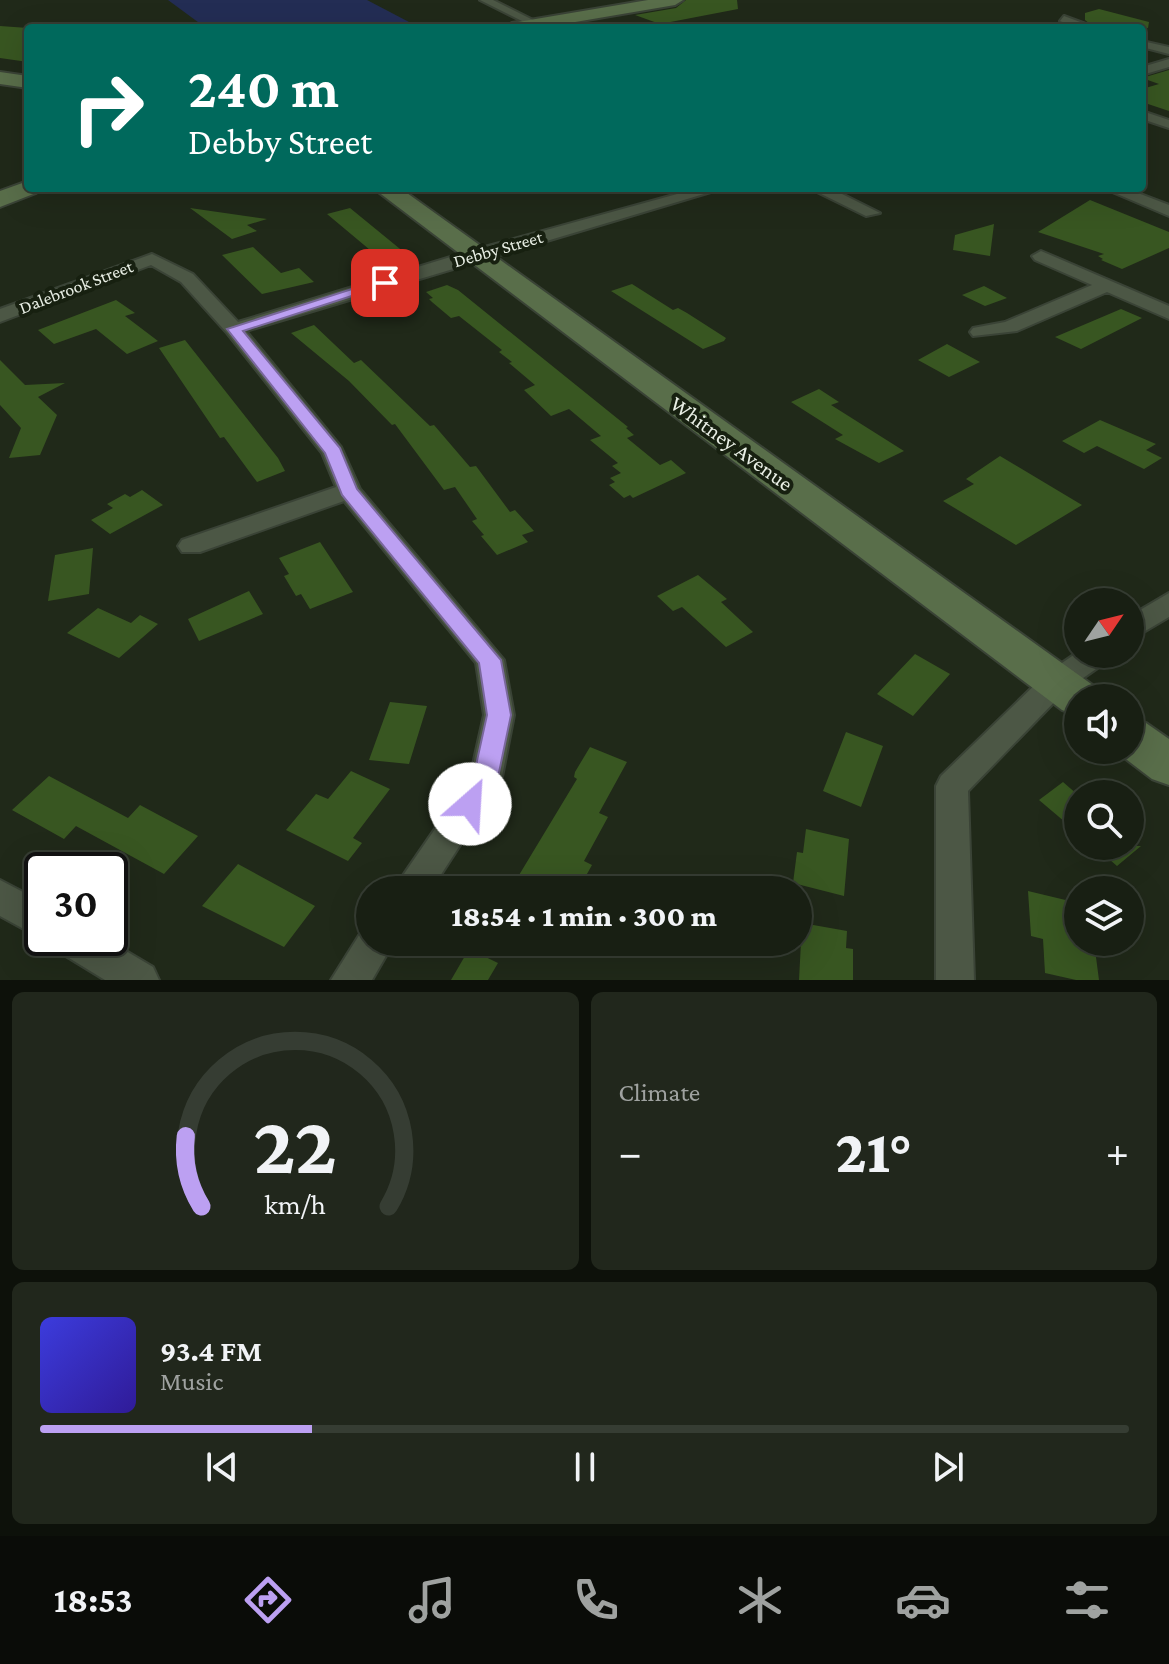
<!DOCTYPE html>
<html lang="en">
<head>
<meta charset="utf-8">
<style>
	body { margin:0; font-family:"Crimson Pro",serif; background:#21271c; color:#f1f3f6; height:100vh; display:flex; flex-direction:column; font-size:30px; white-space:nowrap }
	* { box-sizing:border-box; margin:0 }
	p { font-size:26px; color:#9fa2a0 }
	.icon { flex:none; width:44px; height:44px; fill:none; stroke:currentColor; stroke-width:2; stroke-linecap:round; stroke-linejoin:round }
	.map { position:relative; height:980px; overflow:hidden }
	.sheet { display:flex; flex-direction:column; gap:12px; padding:12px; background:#0d110a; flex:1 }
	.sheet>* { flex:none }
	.top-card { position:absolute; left:24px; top:24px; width:1122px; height:168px; border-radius:8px; box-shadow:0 8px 32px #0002,0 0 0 2px #363d33; background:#00695c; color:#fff; overflow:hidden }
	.needle { width:52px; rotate:55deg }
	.tools { position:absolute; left:1064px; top:588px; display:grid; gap:16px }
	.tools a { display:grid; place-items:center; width:80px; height:80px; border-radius:50%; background:#181f13; box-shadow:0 8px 32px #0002,0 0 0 2px #363d33; font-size:40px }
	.speed { position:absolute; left:24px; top:852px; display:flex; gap:16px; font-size:40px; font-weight:700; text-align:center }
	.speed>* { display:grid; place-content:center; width:104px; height:104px; border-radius:50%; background:#181f13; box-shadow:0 8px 32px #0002,0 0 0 2px #363d33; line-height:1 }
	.speed .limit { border:4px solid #111; border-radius:12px; background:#fff; color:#111 }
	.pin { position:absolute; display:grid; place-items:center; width:68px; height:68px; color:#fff; margin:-34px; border-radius:16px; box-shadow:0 4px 12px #0006 }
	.me { position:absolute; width:88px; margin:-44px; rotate:26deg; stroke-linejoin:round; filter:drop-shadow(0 0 6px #0008) }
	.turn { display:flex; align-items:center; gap:28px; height:168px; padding:0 32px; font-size:36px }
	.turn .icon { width:104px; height:104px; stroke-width:2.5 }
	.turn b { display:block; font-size:56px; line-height:68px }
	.big { font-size:60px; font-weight:800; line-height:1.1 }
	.sheet .tile { flex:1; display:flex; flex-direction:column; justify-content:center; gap:12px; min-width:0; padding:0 28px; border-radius:12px; background:#21271c }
	.sheet .dial { align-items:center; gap:0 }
	.dial svg { height:208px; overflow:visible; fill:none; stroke:#363d33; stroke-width:7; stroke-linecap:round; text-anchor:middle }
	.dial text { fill:#f1f3f6; stroke:none }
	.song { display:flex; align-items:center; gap:24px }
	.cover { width:96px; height:96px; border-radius:12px; background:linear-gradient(135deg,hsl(240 70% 55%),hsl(250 70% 35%)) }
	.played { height:8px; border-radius:4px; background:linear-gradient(90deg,#bca0f2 25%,#363d33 25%) }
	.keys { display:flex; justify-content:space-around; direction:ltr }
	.heat { display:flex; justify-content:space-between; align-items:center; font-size:44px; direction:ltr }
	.sheet .tiles { flex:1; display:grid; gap:12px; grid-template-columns:1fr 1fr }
	.tile:last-child { grid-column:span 2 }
	.trip { position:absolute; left:356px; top:876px; width:456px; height:80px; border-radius:40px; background:#181f13; box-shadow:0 8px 32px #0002,0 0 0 2px #363d33; font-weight:800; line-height:80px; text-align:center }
	.menu { display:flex; height:128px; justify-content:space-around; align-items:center; background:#0a0c08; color:#9fa2a0 }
	.menu .icon { width:56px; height:56px }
	.menu .on { color:#bca0f2 }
	.menu b { font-size:36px; color:#f1f3f6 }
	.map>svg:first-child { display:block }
	.green { fill:#232d54 }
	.building { fill:#385621 }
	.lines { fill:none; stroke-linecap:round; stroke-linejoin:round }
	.street-casing { stroke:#3a4336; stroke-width:4 }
	.secondary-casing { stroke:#3a4336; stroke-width:4 }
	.street { fill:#4c5745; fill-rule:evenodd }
	.secondary { fill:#596e4a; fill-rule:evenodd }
	.route { fill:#bca0f2; stroke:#7a689d; stroke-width:2 }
	.labels { text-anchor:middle; stroke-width:8; stroke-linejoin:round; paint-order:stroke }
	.far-street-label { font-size:18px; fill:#e9efe5; stroke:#172010 }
	.street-label { font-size:22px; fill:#e9efe5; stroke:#172010 }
</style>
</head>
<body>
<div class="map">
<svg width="1169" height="980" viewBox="0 0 1169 980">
	<rect width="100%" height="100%" fill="#202919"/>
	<path class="green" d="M168 0H367L409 22 375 28H206Z"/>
	<path class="building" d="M686 0H737L738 9 660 24 635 15 676 8Z
		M1099 9 1149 22 1148 28H1095L1085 20V13Z
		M0 26 28 28V62L0 58Z
		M1169 70V111L1142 102V89L1159 84 1142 78Z
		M1090 200 1169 232V248L1122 269 1101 260 1103 259 1098 256 1104 254 1038 232Z
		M190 208 267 219 247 225 257 231 232 239Z
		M350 208 405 253 382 260 327 214Z
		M994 224 990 256 953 250 955 235Z
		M253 247 281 273 299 268 314 282 262 294 222 255Z
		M632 284 673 310 678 308 687 313 726 338 724 341 703 349 611 291Z
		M447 285 458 290 628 427 626 428 634 435 627 438 660 465 671 460 686 473 633 498 630 495 624 498 609 485 615 482 610 478 621 473 612 466 618 463 590 440 601 436 569 409 551 416 524 390 535 385 509 363 512 362 499 352 502 350 459 316 451 318 432 302 429 299 433 298 426 292Z
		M984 286 1007 298 985 306 962 295Z
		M116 300 135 313 125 316 158 341 127 354 96 329 54 344 38 330Z
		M1121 309 1142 318 1081 349 1055 337Z
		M314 325 354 363 361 360 430 426 434 425 470 467 476 466 510 512 515 510 534 531 522 535 528 542 497 555 481 536 484 535 472 521 477 519 455 487 444 490 395 424 392 425 349 381 291 333Z
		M185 340 278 458 285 471 257 482 224 437 220 438 159 348Z
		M947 344 980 362 949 377 918 360Z
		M0 360 25 385 65 383 38 397 57 415 40 455 9 458 21 428 0 405Z
		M819 389 839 402 831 405 904 451 879 463 835 439 843 435 791 402Z
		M1100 420 1156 444 1146 450 1162 458 1144 469 1097 446 1084 453 1062 441Z
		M1000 456 1082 505 1016 545 943 501 974 484 966 479Z
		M142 490 163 505 110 534 91 520 113 508 107 504 125 494 130 497Z
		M320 542 353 592 310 609 301 594 296 596 284 576 289 574 279 558Z
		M93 548 89 594 48 601 55 555Z
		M698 575 727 599 721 602 753 632 726 647 682 607 673 611 657 596Z
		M249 591 263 614 199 641 188 619Z
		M98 608 131 623 140 615 158 624 119 658 67 633Z
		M915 654 950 674 913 716 877 694Z
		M390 702 427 706 409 764 369 760Z
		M846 732 883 746 861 807 823 791Z
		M590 747 627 762 599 813 608 817 584 861 592 865 578 890H510L577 779 574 777 575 772Z
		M351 771 390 789 353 838 362 843 348 861 286 830 316 794 328 799Z
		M49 776 128 818 140 805 198 836 164 874 76 826 64 839 12 810Z
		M1063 782 1078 795V833L1039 800Z
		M806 829 849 839 844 896 793 883 797 852 803 853Z
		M1094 846H1141L1117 866Z
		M238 864 315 906 284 947 202 906Z
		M1028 891 1078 903V942H1094L1099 980H1076L1045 973 1043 939 1031 936Z
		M802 923 847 931 846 948 853 949V980H799Z
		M469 949 498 963 488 980H451Z"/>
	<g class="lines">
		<defs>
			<path id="street" d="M480 0H493L541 24 532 26Z
				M1064 16 1091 26 1092 28H1077L1060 21Z
				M1142 41 1169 47V54L1142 47Z
				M1169 59V67L1142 75V67Z
				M1142 111 1169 120V128L1142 119Z
				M699 188H724L246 331 341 447 360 489 504 660 514 715 501 782 431 890H393L470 778 484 715 476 663 344 501 200 552H182L178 546 182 540 336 487 322 453 227 333 181 282 151 265 0 322V309L152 254 193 274 238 322 470 251Z
				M809 188H830L880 213 866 216Z
				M1103 188H1125L1169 205V216Z
				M1041 251 1169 306V319L1107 292 1017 331 973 336 970 332 973 328 1005 322 1092 285 1035 260 1032 256Z
				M1169 593V617L1130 640V616Z
				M1078 652 1110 654 1106 662 1066 690 968 791 974 980H936V786L941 776 1046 674Z
				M0 880 42 902V938H45L42 939 0 916Z
				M370 927V942H394L372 980H331L363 929Z
				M51 938H104L153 967 159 980H105L56 950Z"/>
			<path id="secondary" d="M648 0H683L675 5 540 28H504L512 23Z
				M0 72 28 76V88L0 84Z
				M28 181V188H40L36 193 0 207V191Z
				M373 188H400L1094 686 1100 698H1078V716L1062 710Z
				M1130 717 1146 723 1169 739V785L1152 779 1114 750H1130Z"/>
		</defs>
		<use href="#street" class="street-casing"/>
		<use href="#secondary" class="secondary-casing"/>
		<use href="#street" class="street"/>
		<use href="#secondary" class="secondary"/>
	</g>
	<path class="route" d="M380 280 392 283 243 331 340 448 357 489 501 660 511 715 497 782 479 811 470 815 461 811 458 804 473 779 487 715 479 663 342 495 325 453 227 329Z"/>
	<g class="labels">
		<g class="far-street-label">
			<text transform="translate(498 249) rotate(-16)" y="6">Debby Street</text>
			<text transform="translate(76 287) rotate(-21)" y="6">Dalebrook Street</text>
		</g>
		<g class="street-label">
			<text transform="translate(732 443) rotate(36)" y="8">Whitney Avenue</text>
		</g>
	</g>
</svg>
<div class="tools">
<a><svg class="needle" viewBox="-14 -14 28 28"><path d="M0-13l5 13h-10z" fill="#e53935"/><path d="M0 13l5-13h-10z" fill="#9fa2a0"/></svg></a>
<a><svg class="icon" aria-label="sound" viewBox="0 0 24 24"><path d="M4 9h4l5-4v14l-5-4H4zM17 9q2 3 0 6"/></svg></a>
<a><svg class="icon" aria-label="search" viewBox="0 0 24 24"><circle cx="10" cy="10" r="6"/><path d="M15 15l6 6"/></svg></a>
<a><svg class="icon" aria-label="layers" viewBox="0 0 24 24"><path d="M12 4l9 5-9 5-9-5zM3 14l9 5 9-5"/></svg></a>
</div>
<div class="speed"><div class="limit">30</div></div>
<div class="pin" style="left:385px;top:283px;background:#d93025"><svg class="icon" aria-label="arrive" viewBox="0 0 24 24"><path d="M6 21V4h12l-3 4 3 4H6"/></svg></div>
<svg class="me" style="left:470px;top:804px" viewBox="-20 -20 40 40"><circle r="19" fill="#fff"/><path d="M0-13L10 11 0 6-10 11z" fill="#bca0f2"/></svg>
<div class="trip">18:54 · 1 min · 300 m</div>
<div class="top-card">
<div class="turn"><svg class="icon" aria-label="right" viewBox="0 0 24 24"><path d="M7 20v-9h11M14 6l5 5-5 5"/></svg><div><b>240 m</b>Debby Street</div></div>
</div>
</div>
<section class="sheet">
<div class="tiles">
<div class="tile dial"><svg viewBox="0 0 100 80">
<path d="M14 69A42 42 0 1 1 86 69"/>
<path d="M14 69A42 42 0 0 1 8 42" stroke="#bca0f2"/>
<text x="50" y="56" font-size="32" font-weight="700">22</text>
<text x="50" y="72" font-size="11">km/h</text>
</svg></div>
<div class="tile"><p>Climate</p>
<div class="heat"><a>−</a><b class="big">21°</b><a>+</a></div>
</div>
<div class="tile">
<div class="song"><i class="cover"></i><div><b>93.4 FM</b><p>Music</p></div></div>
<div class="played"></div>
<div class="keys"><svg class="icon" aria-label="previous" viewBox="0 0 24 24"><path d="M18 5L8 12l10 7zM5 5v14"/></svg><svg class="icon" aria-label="pause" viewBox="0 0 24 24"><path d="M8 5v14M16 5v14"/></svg><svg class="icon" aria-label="next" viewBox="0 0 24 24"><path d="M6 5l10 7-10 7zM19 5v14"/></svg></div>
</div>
</div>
</section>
<nav class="menu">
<b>18:53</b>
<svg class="icon on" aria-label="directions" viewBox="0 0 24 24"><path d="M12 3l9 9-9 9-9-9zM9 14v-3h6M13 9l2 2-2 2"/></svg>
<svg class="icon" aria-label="music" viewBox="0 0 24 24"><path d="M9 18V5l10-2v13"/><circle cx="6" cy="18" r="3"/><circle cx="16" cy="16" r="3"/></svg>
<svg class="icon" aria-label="phone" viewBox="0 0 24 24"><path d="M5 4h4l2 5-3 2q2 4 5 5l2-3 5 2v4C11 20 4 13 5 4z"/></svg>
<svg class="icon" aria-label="climate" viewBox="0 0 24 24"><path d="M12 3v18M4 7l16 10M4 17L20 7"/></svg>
<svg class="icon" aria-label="car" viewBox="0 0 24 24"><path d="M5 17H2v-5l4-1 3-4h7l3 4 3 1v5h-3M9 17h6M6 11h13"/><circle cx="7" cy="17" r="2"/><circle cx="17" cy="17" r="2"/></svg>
<svg class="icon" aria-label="filters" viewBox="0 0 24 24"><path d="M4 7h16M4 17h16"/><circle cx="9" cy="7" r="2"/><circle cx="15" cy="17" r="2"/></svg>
</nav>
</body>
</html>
